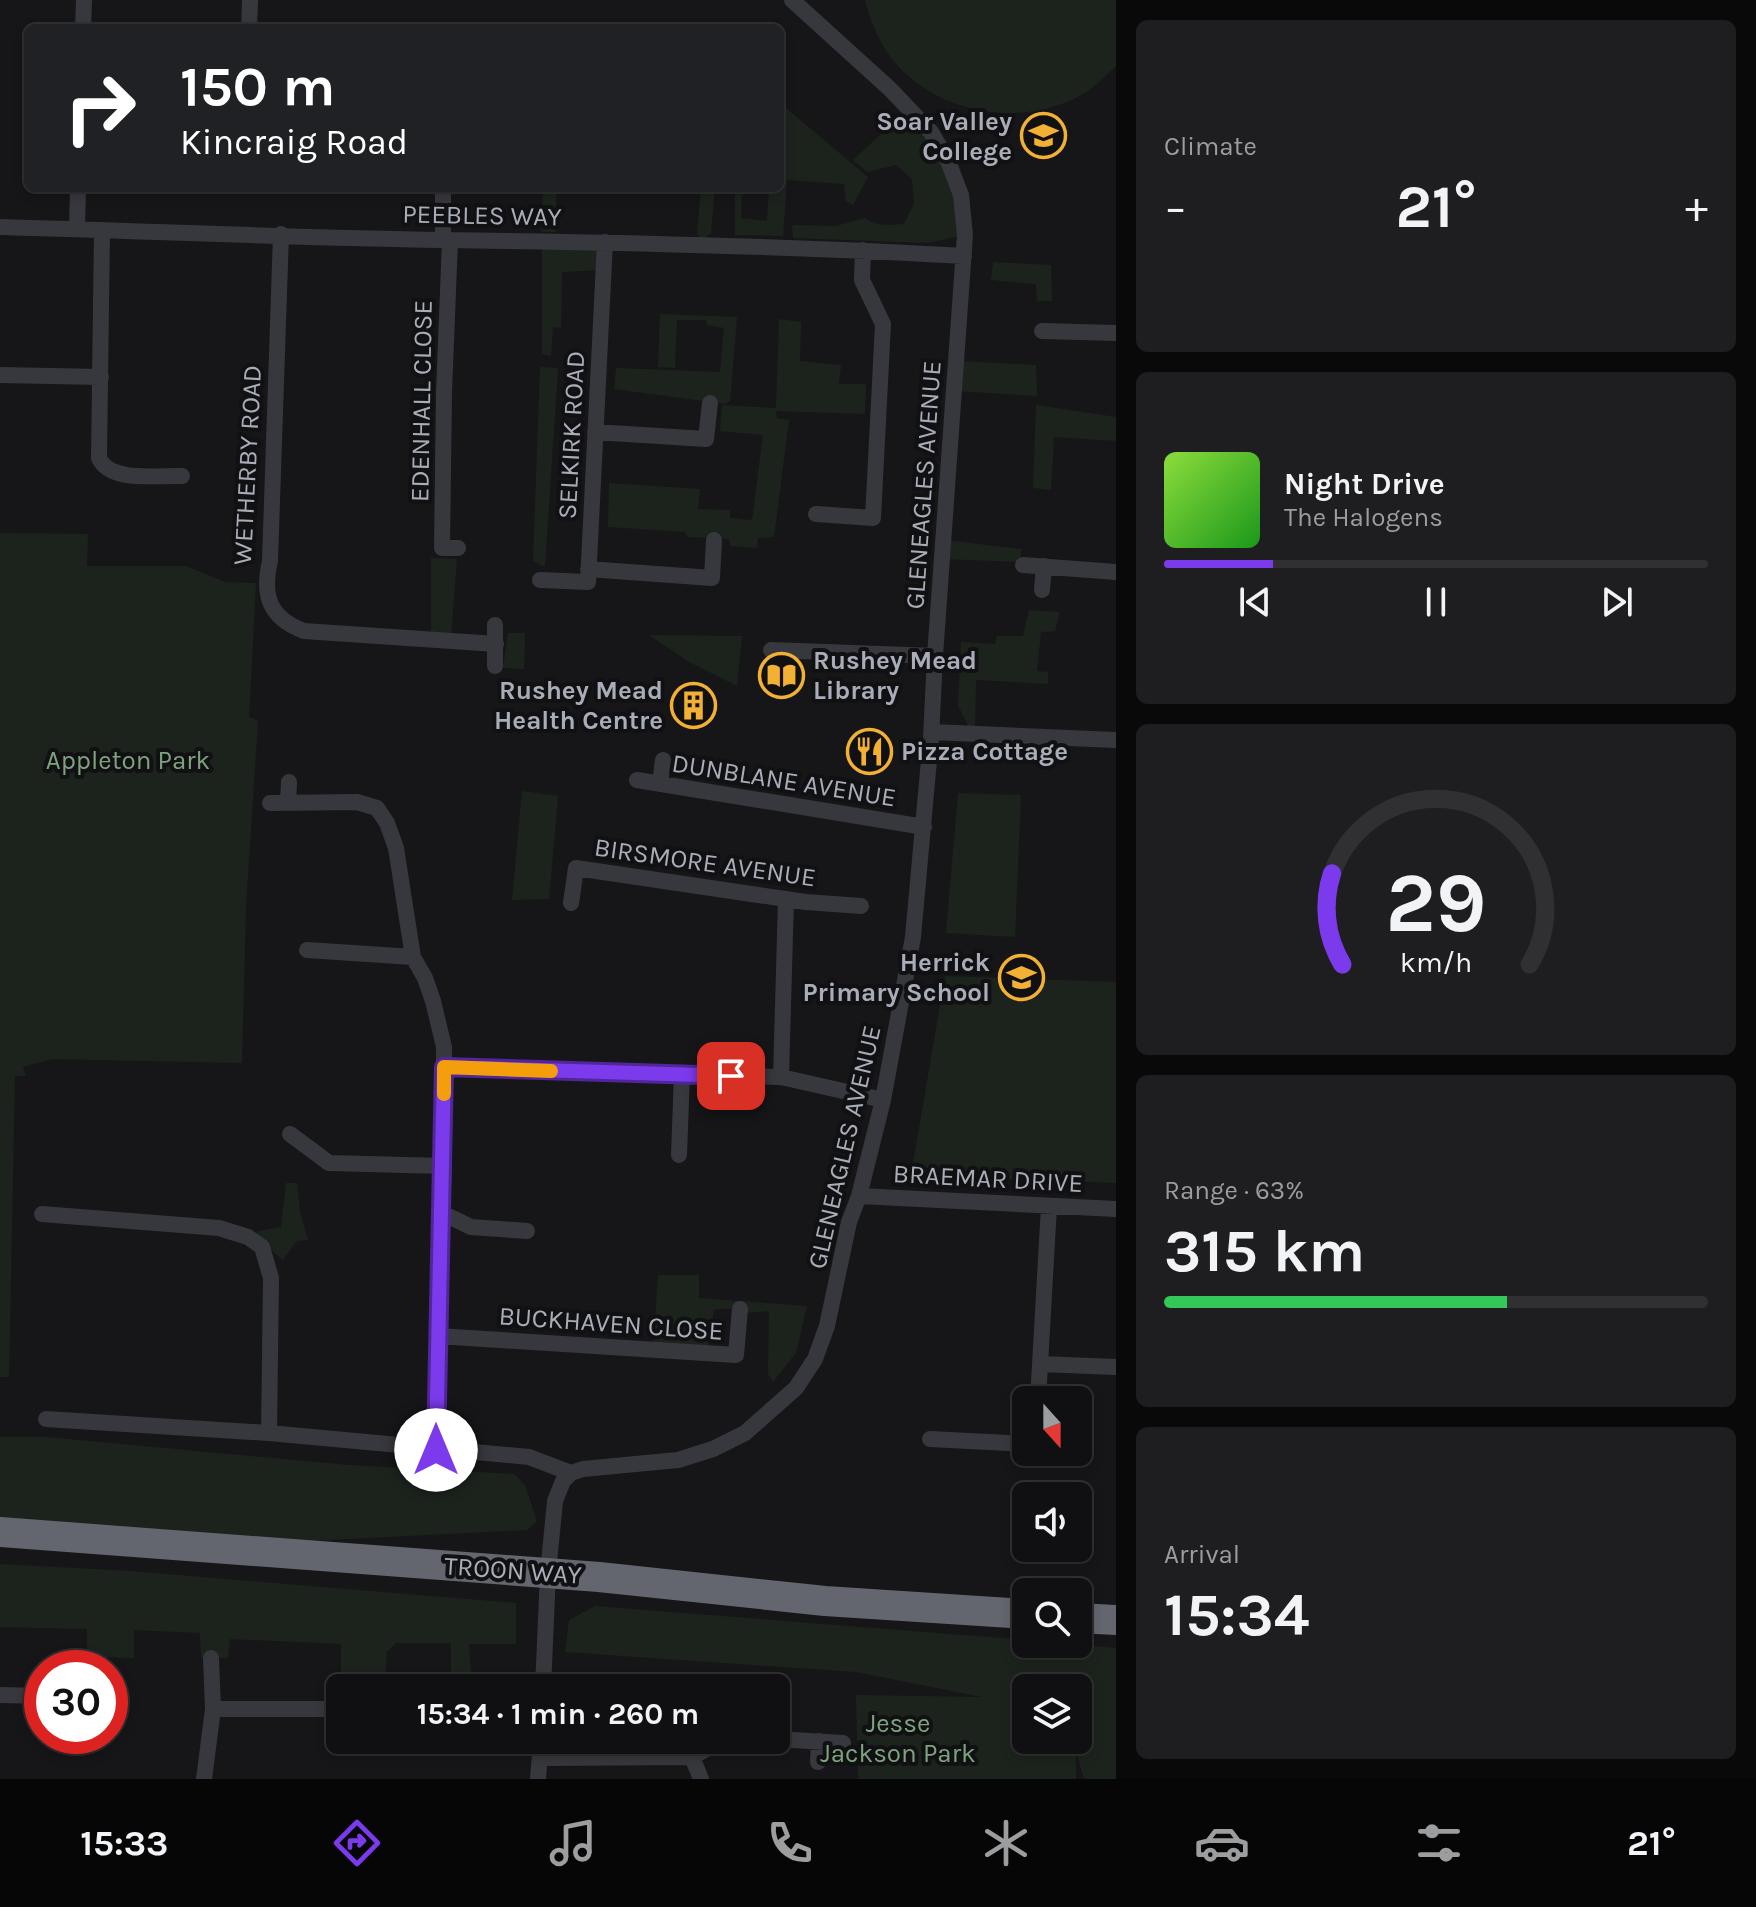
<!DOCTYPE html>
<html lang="en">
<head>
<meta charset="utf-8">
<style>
	body { margin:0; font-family:Karla,sans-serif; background:#1e1e20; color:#f1f3f6; height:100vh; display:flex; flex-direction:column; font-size:30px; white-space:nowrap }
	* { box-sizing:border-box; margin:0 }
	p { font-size:26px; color:#9c9d9f }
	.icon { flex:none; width:44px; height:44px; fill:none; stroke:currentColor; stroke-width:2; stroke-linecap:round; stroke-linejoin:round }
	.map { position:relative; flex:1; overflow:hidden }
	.drawer { display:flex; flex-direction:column; gap:20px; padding:20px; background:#09090a; width:640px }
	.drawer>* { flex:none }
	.hud { position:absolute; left:24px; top:24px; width:760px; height:168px; border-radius:12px; box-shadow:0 4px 12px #0003,0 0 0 2px #303032; background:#202124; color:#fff; overflow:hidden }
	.needle { width:52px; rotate:159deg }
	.fabs { position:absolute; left:1012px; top:1386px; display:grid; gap:16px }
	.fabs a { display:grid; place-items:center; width:80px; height:80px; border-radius:12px; background:#101012; box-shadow:0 4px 12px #0003,0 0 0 2px #303032; font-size:40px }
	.speed { position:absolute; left:24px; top:1650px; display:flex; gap:16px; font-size:40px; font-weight:700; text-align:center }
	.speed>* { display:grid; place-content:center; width:104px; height:104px; border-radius:50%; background:#101012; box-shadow:0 4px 12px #0003,0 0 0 2px #303032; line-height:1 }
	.speed .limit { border:12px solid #d22; background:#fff; color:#111 }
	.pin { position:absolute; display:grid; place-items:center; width:68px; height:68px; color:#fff; margin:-34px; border-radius:16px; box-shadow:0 4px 12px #0006 }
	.me { position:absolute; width:88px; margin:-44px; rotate:0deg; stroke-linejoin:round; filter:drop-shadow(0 0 6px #0008) }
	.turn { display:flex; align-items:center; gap:28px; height:168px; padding:0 24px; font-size:36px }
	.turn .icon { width:104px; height:104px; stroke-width:2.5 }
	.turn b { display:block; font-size:56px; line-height:68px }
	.big { font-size:60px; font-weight:700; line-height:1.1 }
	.drawer .card { flex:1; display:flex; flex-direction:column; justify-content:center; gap:12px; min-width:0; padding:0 28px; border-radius:12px; background:#1e1e20 }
	.drawer .dial { align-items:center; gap:0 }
	.dial svg { height:208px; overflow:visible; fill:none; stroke:#303032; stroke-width:7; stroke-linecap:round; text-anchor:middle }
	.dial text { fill:#f1f3f6; stroke:none }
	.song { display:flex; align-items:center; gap:24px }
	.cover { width:96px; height:96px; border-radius:12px; background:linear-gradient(135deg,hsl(90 70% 55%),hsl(120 70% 35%)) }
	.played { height:8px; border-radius:4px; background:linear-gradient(90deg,#7c3aed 20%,#303032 20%) }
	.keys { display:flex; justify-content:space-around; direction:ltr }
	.heat { display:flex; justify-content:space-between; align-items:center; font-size:44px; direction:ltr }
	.charge { height:12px; border-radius:6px; background:linear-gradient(90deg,#34c759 63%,#303032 0) }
	.trip { position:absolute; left:326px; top:1674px; width:464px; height:80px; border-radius:12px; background:#101012; box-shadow:0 4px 12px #0003,0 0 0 2px #303032; font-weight:700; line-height:80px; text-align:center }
	.tabs { display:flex; height:128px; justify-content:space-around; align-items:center; background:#060607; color:#9c9d9f }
	.tabs .icon { width:56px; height:56px }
	.tabs .current { color:#7c3aed }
	.tabs b { font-size:36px; color:#f1f3f6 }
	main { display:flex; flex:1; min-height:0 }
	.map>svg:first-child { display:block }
	.green { fill:#1c231d; fill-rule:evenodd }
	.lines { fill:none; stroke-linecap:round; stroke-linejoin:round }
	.street { stroke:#37383d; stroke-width:16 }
	.highway { stroke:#63666e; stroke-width:30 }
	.route-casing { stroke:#51269a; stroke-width:20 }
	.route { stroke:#7c3aed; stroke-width:14 }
	.slow { stroke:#f59e0b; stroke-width:14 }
	.labels { text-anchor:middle; stroke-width:8; stroke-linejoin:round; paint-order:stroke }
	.poi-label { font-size:26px; font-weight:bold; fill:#a8adb8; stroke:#111113; text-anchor:end }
	.street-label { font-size:26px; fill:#a8adb8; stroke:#111113 }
	.park-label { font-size:26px; fill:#7fa381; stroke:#111113 }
</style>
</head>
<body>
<main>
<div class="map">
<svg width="1116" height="1779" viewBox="0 0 1116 1779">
	<rect width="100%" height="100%" fill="#161618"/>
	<path class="green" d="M865 0H1116V66C1106 75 1095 87 1083 94 1026 127 948 116 902 70 882 51 872 25 865 0Z
		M780 103 868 177 853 205 846 201 844 184 787 180 783 236 735 235V188H742L741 218 767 221 769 188H780Z
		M909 108 948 161 965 235 927 243 793 238 792 225 836 226 865 218C877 227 889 225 904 224L914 203 912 179 896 165 867 172 853 160Z
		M543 188H556V232H541Z
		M701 188H715L711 233 703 240 697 234Z
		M542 245 597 247V270L562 272 561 328 553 327 551 356 542 354Z
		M993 262 1051 265 1052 301H1037L1036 284 991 280Z
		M660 314 737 317 730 401 725 404 614 389 616 368 720 372 724 328 707 325 706 320H677L675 368 658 367Z
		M779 319 801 322 800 361 841 365 839 384H866L865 414 776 411 777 418 789 420 774 537 758 538 757 548 731 546 729 539 687 537 685 532 608 527 609 483 700 489 698 509 730 510V518L752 520 763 435 720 431 722 405 776 408Z
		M959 361 1036 365 1037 396 957 391Z
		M540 367 558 368 545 567 533 561Z
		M1036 405 1116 417V441L1054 437 1051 490 1033 488Z
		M0 533 88 534 87 566H186L225 582 256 583 249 717 258 721 246 906 242 1063 52 1059 23 1067 26 1076H15L9 1377H0Z
		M945 540 1021 549V562L944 559Z
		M431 558 457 559 451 638 431 637Z
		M1029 610 1060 612 1055 631 1041 632 1037 671 1048 672V684L976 680 975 729 969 728 958 705 961 642 995 644 997 636H1023Z
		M508 633H525L524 669 503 668Z
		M649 635 742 636 737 686 689 662Z
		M522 791 558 796 549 899 512 900Z
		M958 793 1021 795 1015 937 946 933Z
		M945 976 1116 982V1183L911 1175Z
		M286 1183H297L300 1212 308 1240 297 1241 283 1260 255 1236 258 1231 281 1227Z
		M658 1275H699V1298L807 1306 796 1353 773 1382 768 1374 769 1311 746 1313 740 1309H714L707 1353 653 1350Z
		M0 1437H46L348 1465 514 1474 525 1485 537 1521 527 1530 249 1544 0 1526Z
		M0 1564 131 1571 516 1603V1644H469L471 1674H451V1643H396L387 1652 384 1688H341V1644L230 1639 228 1658H201L200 1633 134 1630V1658L103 1657 102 1668H87V1629L0 1627Z
		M595 1606 1026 1640V1644H1073L1116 1648V1779H1084L1076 1752V1779H858L856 1695 982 1697 856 1672 565 1652 569 1620ZM1078 1688V1740H1026V1688Z"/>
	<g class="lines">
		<path class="street" d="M83 28 84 0
			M249 28 250 0
			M443 188V240
			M0 227C147 231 295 238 442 240 616 242 790 246 964 256
			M77 229 78 188
			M102 230 99 458C110 483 158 475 182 476
			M281 234 270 561C262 595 269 618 304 631L496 644
			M450 240 444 393 442 548H458
			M1042 331 1116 333
			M0 375 101 377
			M595 432 706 439 710 403
			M816 514 873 518 883 324 862 280 863 250
			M1023 565 1116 572
			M588 569 712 578 714 540
			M540 580 588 582 605 242
			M1042 590 1044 566
			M495 625V666
			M771 650 935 656
			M932 732 1116 740
			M637 780 924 827
			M660 784 663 760
			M270 803 357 802 377 808 387 823 396 848 413 957 425 978 433 1001 444 1047V1166L437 1336 436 1450
			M288 803 289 782
			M571 903 576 868 806 902 861 906
			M307 950 413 957
			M444 1067 781 1077 883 1100
			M781 1077 786 899
			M290 1134 329 1163 444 1166
			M679 1155 682 1074
			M859 1196 1116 1209
			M442 1213 471 1227 527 1231
			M42 1214 219 1228 248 1237 262 1247 271 1278 269 1433
			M437 1336 736 1355 740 1309
			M1040 1364 1116 1367
			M1038 1400 1049 1206
			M46 1419 269 1433 529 1457 571 1473
			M930 1439 1026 1444
			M543 1688 548 1573 555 1501 563 1481 571 1473 583 1469 678 1460 713 1449 745 1433 796 1388 815 1359 827 1326 849 1222 859 1196 883 1100 913 937 931 738 935 656 965 235 961 195 948 161 931 132 890 89 792 0
			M0 1695 42 1696
			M213 1709H340
			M776 1739 843 1743
			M692 1757 714 1745 759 1740
			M540 1758 692 1757 701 1779
			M818 1762 819 1741
			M204 1779 213 1709 211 1658
			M538 1779 541 1740"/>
		<path class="highway" d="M0 1532 599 1577 825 1601 1026 1614
			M1078 1618 1116 1620"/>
	</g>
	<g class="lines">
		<defs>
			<path id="route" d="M436 1450 444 1067 731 1076"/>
		</defs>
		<use href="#route" class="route-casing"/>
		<use href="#route" class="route"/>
		<path class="slow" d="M444 1094V1067L551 1071"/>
	</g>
	<defs>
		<symbol id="school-ring" viewBox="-11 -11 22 22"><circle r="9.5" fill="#111113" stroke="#f2b134" stroke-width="1.5"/><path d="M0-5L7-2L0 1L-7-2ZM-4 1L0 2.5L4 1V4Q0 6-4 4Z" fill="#f2b134"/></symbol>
		<symbol id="library-ring" viewBox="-11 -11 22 22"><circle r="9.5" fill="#111113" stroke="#f2b134" stroke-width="1.5"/><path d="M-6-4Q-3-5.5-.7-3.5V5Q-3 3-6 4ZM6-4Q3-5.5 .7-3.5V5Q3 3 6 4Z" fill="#f2b134"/></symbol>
		<symbol id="building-ring" viewBox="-11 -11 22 22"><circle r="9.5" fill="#111113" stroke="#f2b134" stroke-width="1.5"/><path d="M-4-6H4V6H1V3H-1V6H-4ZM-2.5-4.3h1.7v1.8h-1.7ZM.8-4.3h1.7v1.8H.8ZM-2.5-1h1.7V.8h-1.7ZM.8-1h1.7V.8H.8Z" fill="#f2b134"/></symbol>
		<symbol id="restaurant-ring" viewBox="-11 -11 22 22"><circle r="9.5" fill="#111113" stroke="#f2b134" stroke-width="1.5"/><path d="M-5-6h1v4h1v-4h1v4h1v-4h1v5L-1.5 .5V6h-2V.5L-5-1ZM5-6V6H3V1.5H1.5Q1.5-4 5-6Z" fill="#f2b134"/></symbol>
	</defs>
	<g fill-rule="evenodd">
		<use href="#school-ring" x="1018" y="110" width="51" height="51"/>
		<use href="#library-ring" x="756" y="650" width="51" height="51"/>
		<use href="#building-ring" x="668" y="680" width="51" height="51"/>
		<use href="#restaurant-ring" x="844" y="726" width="51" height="51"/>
		<use href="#school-ring" x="996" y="952" width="51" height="51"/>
	</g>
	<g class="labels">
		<g class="poi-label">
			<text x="1012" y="130">Soar Valley<tspan x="1012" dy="30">College</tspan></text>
			<text x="813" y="669" text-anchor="start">Rushey Mead<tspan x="813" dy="30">Library</tspan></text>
			<text x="663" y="699">Rushey Mead<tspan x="663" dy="30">Health Centre</tspan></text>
			<text x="901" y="760" text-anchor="start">Pizza Cottage</text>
			<text x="990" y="971">Herrick<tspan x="990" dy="30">Primary School</tspan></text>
		</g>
		<g class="street-label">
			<text transform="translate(482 215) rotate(1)" y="9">PEEBLES WAY</text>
			<text transform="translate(421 401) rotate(-89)" y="9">EDENHALL CLOSE</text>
			<text transform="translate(571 435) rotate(-87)" y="9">SELKIRK ROAD</text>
			<text transform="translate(247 465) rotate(-87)" y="9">WETHERBY ROAD</text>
			<text transform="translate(923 485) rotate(-86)" y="9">GLENEAGLES AVENUE</text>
			<text transform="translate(784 780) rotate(9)" y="9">DUNBLANE AVENUE</text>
			<text transform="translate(705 862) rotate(8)" y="9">BIRSMORE AVENUE</text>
			<text transform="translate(844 1147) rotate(-77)" y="9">GLENEAGLES AVENUE</text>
			<text transform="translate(988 1178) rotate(3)" y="9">BRAEMAR DRIVE</text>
			<text transform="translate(611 1323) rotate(4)" y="9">BUCKHAVEN CLOSE</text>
			<text transform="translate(513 1570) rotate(4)" y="9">TROON WAY</text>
		</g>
		<g class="park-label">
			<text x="128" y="769">Appleton Park</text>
			<text x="898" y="1732">Jesse<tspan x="898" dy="30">Jackson Park</tspan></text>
		</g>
	</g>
</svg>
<div class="fabs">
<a><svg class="needle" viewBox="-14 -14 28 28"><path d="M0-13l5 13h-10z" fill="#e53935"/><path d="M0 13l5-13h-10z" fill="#9c9d9f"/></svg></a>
<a><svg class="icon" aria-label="sound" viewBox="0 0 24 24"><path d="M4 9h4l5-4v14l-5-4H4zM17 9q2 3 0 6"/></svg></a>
<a><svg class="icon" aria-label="search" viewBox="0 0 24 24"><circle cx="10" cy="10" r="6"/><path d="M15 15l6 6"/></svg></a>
<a><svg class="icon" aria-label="layers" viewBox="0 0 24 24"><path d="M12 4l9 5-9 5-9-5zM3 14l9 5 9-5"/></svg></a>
</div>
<div class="speed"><div class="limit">30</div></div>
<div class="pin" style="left:731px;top:1076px;background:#d93025"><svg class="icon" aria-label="arrive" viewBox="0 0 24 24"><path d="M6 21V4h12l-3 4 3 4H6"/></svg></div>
<svg class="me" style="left:436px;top:1450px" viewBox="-20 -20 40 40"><circle r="19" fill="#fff"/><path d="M0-13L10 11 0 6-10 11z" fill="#7c3aed"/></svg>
<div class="trip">15:34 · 1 min · 260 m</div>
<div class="hud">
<div class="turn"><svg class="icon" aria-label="right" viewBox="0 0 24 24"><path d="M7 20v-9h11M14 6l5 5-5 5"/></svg><div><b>150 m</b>Kincraig Road</div></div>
</div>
</div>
<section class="drawer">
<div class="card"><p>Climate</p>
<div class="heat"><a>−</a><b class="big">21°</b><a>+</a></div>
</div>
<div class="card">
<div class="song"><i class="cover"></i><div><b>Night Drive</b><p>The Halogens</p></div></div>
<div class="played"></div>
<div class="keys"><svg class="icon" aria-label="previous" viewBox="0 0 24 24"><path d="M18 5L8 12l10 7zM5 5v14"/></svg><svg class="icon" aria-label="pause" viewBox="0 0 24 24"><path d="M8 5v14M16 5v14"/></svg><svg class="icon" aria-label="next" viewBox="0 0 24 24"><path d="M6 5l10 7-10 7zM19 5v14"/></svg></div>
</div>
<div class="card dial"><svg viewBox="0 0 100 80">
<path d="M14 69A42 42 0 1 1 86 69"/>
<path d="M14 69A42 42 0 0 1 10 34" stroke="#7c3aed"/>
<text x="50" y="56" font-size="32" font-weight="700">29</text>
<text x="50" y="72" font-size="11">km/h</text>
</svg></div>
<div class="card"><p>Range · 63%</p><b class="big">315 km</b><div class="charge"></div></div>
<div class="card"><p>Arrival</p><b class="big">15:34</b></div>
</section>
</main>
<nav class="tabs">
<b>15:33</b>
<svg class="icon current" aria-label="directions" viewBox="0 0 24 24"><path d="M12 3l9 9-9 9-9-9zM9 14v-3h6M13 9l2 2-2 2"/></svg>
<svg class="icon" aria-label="music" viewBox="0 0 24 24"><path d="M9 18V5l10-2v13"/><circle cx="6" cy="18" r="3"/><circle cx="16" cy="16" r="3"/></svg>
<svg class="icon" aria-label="phone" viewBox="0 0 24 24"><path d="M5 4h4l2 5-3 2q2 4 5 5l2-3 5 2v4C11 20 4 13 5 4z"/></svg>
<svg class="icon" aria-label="climate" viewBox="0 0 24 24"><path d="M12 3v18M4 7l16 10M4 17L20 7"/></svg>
<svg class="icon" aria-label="car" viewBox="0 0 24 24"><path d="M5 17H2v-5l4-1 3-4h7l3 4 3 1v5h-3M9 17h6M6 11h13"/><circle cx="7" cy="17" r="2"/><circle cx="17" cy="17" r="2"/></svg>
<svg class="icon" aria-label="filters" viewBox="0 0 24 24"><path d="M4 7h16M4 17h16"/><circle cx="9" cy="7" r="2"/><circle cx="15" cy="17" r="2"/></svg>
<b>21°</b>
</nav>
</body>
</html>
